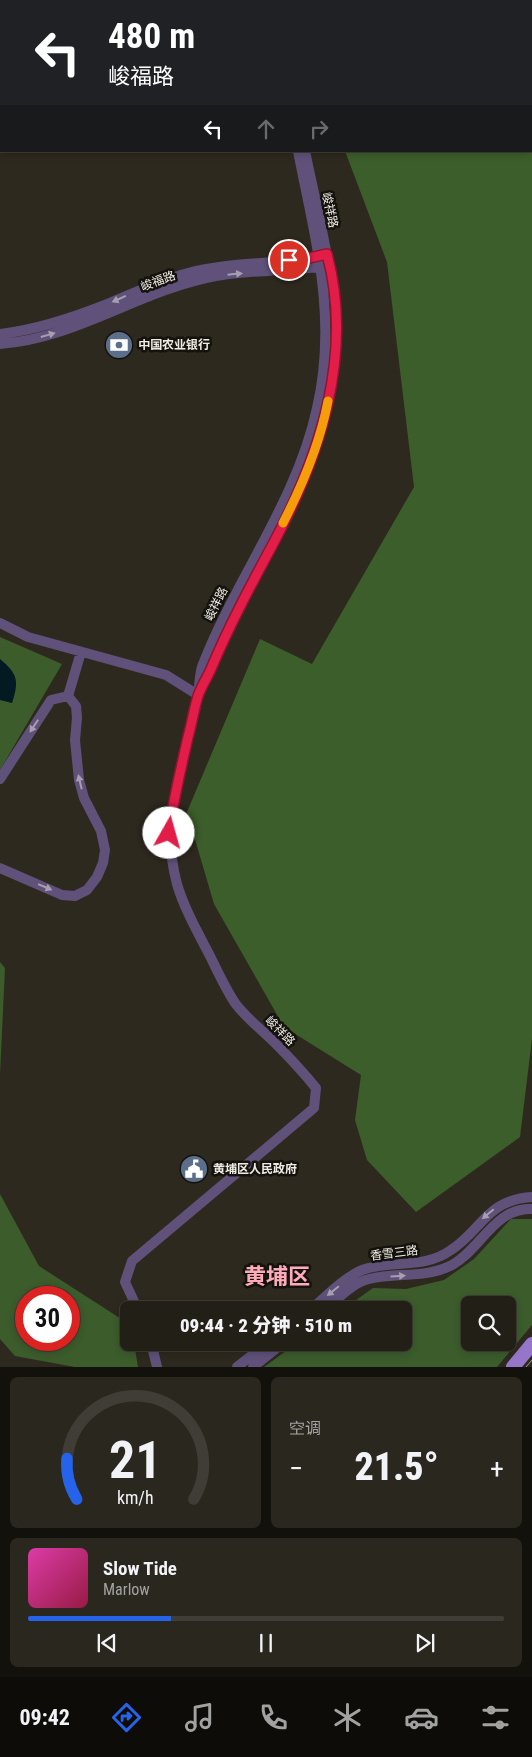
<!DOCTYPE html>
<html lang="zh">
<head>
<meta charset="utf-8">
<style>
	body { margin:0; font-family:"Roboto Condensed","Noto Sans SC",sans-serif; background:#2a271f; color:#f1f3f6; height:100vh; display:flex; flex-direction:column; font-size:19px; white-space:nowrap }
	* { box-sizing:border-box; margin:0 }
	p { font-size:16px; color:#a2a2a1 }
	.icon { flex:none; width:28px; height:28px; fill:none; stroke:currentColor; stroke-width:2; stroke-linecap:round; stroke-linejoin:round }
	.map { position:relative; height:1367px; overflow:hidden }
	.sheet { display:flex; flex-direction:column; gap:10px; padding:10px; background:#13110c; flex:1 }
	.sheet>* { flex:none }
	.hud { position:absolute; left:0px; top:0px; width:532px; height:152px; box-shadow:0 2px 8px #0003,0 0 0 1px #3f3d35; background:#202124; color:#fff; overflow:hidden }
	.buttons { position:absolute; left:461px; top:1296px; display:grid; gap:10px }
	.buttons a { display:grid; place-items:center; width:55px; height:55px; border-radius:8px; background:#221f16; box-shadow:0 2px 8px #0003,0 0 0 1px #3f3d35; font-size:25px }
	.speed { position:absolute; left:15px; top:1286px; display:flex; gap:10px; font-size:25px; font-weight:700; text-align:center }
	.speed>* { display:grid; place-content:center; width:65px; height:65px; border-radius:50%; background:#221f16; box-shadow:0 2px 8px #0003,0 0 0 1px #3f3d35; line-height:1 }
	.speed .limit { border:8px solid #d22; background:#fff; color:#111 }
	.pin { position:absolute; display:grid; place-items:center; width:42px; height:42px; color:#fff; margin:-21px; border:2px solid #fff; border-radius:50%; box-shadow:0 1px 5px #0007 }
	.me { position:absolute; width:55px; margin:-28px; rotate:7deg; stroke-linejoin:round; filter:drop-shadow(0 0 4px #0008) }
	.turn { display:flex; align-items:center; gap:18px; height:105px; padding:0 25px; font-size:22px }
	.turn .icon { width:65px; height:65px; stroke-width:2.5 }
	.turn b { display:block; font-size:35px; line-height:42px }
	.lanes { display:flex; align-items:center; height:48px; padding:0 25px; background:#0003; justify-content:center; gap:25px; direction:ltr }
	.lanes .off { opacity:.35 }
	.big { font-size:38px; font-weight:800; line-height:1.1 }
	.sheet .tile { flex:1; display:flex; flex-direction:column; justify-content:center; gap:8px; min-width:0; padding:0 18px; border-radius:8px; background:#2a271f }
	.sheet .dial { align-items:center; gap:0 }
	.dial svg { height:130px; overflow:visible; fill:none; stroke:#3f3d35; stroke-width:7; stroke-linecap:round; text-anchor:middle }
	.dial text { fill:#f1f3f6; stroke:none }
	.song { display:flex; align-items:center; gap:15px }
	.cover { width:60px; height:60px; border-radius:8px; background:linear-gradient(135deg,hsl(320 70% 55%),hsl(340 70% 35%)) }
	.played { height:5px; border-radius:2px; background:linear-gradient(90deg,#2563eb 30%,#3f3d35 30%) }
	.keys { display:flex; justify-content:space-around; direction:ltr }
	.heat { display:flex; justify-content:space-between; align-items:center; font-size:28px; direction:ltr }
	.sheet .tiles { flex:1; display:grid; gap:10px; grid-template-columns:1fr 1fr }
	.tile:last-child { grid-column:span 2 }
	.trip { position:absolute; left:120px; top:1301px; width:292px; height:50px; border-radius:8px; background:#221f16; box-shadow:0 2px 8px #0003,0 0 0 1px #3f3d35; font-weight:800; line-height:50px; text-align:center }
	.menu { display:flex; height:80px; justify-content:space-around; align-items:center; background:#0e0c09; color:#a2a2a1 }
	.menu .icon { width:35px; height:35px }
	.menu .current { color:#2563eb }
	.menu b { font-size:22px; color:#f1f3f6 }
	.map>svg:first-child { display:block }
	.green { fill:#3c5c2c; fill-rule:evenodd }
	.forest { fill:#3c5e2a }
	.water { fill:#031a23 }
	.lines { fill:none; stroke-linecap:round; stroke-linejoin:round }
	.minor { stroke:#5f517a; stroke-width:10 }
	.major { stroke:#9576ca; stroke-width:14 }
	.tram { stroke:#9a968d; stroke-width:1 }
	.oneway { fill:#a79eaf }
	.route-casing { stroke:#92132f; stroke-width:12 }
	.route { stroke:#e11d48; stroke-width:9 }
	.slow { stroke:#f59e0b; stroke-width:9 }
	.labels { text-anchor:middle; stroke-width:5; stroke-linejoin:round; paint-order:stroke }
	.street-label { font-size:12px; fill:#efebe4; stroke:#14120d }
	.poi-label { font-size:12px; font-weight:bold; fill:#efebe4; stroke:#14120d; text-anchor:start }
	.town-label { font-size:22px; font-weight:bold; fill:#feaaba; stroke:#14120d }
</style>
</head>
<body>
<div class="map">
<svg width="532" height="1367" viewBox="0 0 532 1367">
	<rect width="100%" height="100%" fill="#2e291e"/>
	<path class="green" d="M0 637 62 664 0 770Z
		M0 962 5 968 0 1075Z
		M0 1185V1194L39 1266 129 1324V1342L134 1343 138 1367H75L15 1356 0 1339ZM26 1298H69V1340H26Z
		M511 1219H532V1325L497 1367H264L297 1343 404 1342V1310H342L373 1288 406 1289 444 1280 474 1259ZM470 1305H508V1342H470Z"/>
	<path class="forest" d="M339 0H532V1039L520 1137 416 1212 367 1160 355 1120 361 1075 284 1027 214 904 187 812 260 639 312 664 414 487 387 262 345 151H531V1Z"/>
	<path class="water" d="M0 659C18 674 19 681 12 703L0 700Z"/>
	<g class="lines">
		<path class="minor" d="M101 1 103 0
			M272 1V0
			M280 1V0
			M0 84 1 83
			M0 334C38 330 75 317 110 303 136 292 161 280 188 273 233 261 280 265 325 255
			M0 344C73 339 135 294 206 278 245 269 287 272 326 266
			M0 623 28 637 166 675 198 695
			M202 687C215 661 224 634 238 608 290 510 337 435 336 318 335 295 331 274 326 251 320 218 312 185 305 151
			M68 696 81 652
			M0 779 51 700 68 696
			M0 868 62 895 75 896 87 890 97 877 103 863 105 850 101 831 84 798 79 780 75 740 77 718 76 706 68 696
			M138 1310 125 1282 132 1261 314 1108 316 1088C303 1072 289 1057 275 1043 262 1030 246 1018 235 1003 225 988 217 970 209 954 197 931 184 908 177 884 164 836 173 800 184 753 189 734 195 714 198 694 200 684 199 673 203 664 237 577 297 501 317 408 338 318 315 239 298 151
			M310 1310C326 1297 349 1272 369 1268 397 1261 426 1268 451 1250 483 1229 486 1200 532 1197
			M325 1310C338 1299 352 1283 369 1279 397 1272 425 1279 452 1265 481 1249 495 1207 532 1209
			M151 1342 157 1367
			M237 1367 269 1342
			M253 1367 284 1342"/>
		<path class="major" d="M513 1367 532 1344"/>
		<path class="tram" d="M526 1367 532 1360"/>
	</g>
	<defs><path id="oneway-solid" d="M-6-.8H1V-3.2L6.5 0L1 3.2V.8H-6Z" transform="scale(1.25)"/></defs>
	<g class="oneway">
		<use href="#oneway-solid" transform="translate(235 274) rotate(-6)"/>
		<use href="#oneway-solid" transform="translate(119 299) rotate(156)"/>
		<use href="#oneway-solid" transform="translate(48 335) rotate(-16)"/>
		<use href="#oneway-solid" transform="translate(34 726) rotate(123)"/>
		<use href="#oneway-solid" transform="translate(80 782) rotate(-103)"/>
		<use href="#oneway-solid" transform="translate(45 887) rotate(23)"/>
		<use href="#oneway-solid" transform="translate(488 1214) rotate(140)"/>
		<use href="#oneway-solid" transform="translate(398 1276) rotate(-3)"/>
		<use href="#oneway-solid" transform="translate(333 1291) rotate(141)"/>
	</g>
	<g class="lines">
		<defs>
			<path id="route" d="M169 833C173 800 181 769 188 737 192 723 194 709 198 696 201 687 207 678 211 669 229 626 251 585 273 544 320 456 354 354 327 254L305 259 289 260"/>
		</defs>
		<use href="#route" class="route-casing"/>
		<use href="#route" class="route"/>
		<path class="slow" d="M283 523C303 484 320 444 328 401"/>
	</g>
	<defs>
		<symbol id="bank-disc" viewBox="-11 -11 22 22"><circle r="9.5" fill="#5c6f8a" stroke="#14120d"/><path d="M-6-4H6V4H-6ZM0-2.3a2.3 2.3 0 1 0 0 4.6a2.3 2.3 0 1 0 0-4.6Z" fill="#fff"/></symbol>
		<symbol id="civic-disc" viewBox="-11 -11 22 22"><circle r="9.5" fill="#5c6f8a" stroke="#14120d"/><path d="M-.6-6.5H3V-4.5H.6V-3L4-1V1h2V6H-6V1h2V-1L-.6-3ZM-1.2 2.5V6h2.4V2.5Z" fill="#fff"/></symbol>
	</defs>
	<g fill-rule="evenodd">
		<use href="#bank-disc" x="103" y="329" width="32" height="32"/>
		<use href="#civic-disc" x="178" y="1153" width="32" height="32"/>
	</g>
	<g class="labels">
		<g class="street-label">
			<text transform="translate(330 210) rotate(78)" y="4">峻祥路</text>
			<text transform="translate(158 281) rotate(-20)" y="4">峻福路</text>
			<text transform="translate(216 604) rotate(-63)" y="4">峻祥路</text>
			<text transform="translate(280 1031) rotate(45)" y="4">峻祥路</text>
			<text transform="translate(394 1253) rotate(-7)" y="4">香雪三路</text>
		</g>
		<g class="poi-label">
			<text x="138" y="349">中国农业银行</text>
			<text x="213" y="1173">黄埔区人民政府</text>
		</g>
		<g class="town-label">
			<text x="277" y="1284">黄埔区</text>
		</g>
	</g>
</svg>
<div class="buttons">
<a><svg class="icon" aria-label="search" viewBox="0 0 24 24"><circle cx="10" cy="10" r="6"/><path d="M15 15l6 6"/></svg></a>
</div>
<div class="speed"><div class="limit">30</div></div>
<div class="pin" style="left:289px;top:260px;background:#d93025"><svg class="icon" aria-label="arrive" viewBox="0 0 24 24"><path d="M6 21V4h12l-3 4 3 4H6"/></svg></div>
<svg class="me" style="left:169px;top:833px" viewBox="-20 -20 40 40"><circle r="19" fill="#fff"/><path d="M0-13L10 11 0 6-10 11z" fill="#e11d48"/></svg>
<div class="trip">09:44 · 2 分钟 · 510 m</div>
<div class="hud">
<div class="turn"><svg class="icon" aria-label="left" viewBox="0 0 24 24"><path d="M17 20v-9H6M10 6l-5 5 5 5"/></svg><div><b>480 m</b>峻福路</div></div>
<div class="lanes"><svg class="icon" aria-label="left" viewBox="0 0 24 24"><path d="M17 20v-9H6M10 6l-5 5 5 5"/></svg><svg class="icon off" aria-label="ahead" viewBox="0 0 24 24"><path d="M12 20V5M6 11l6-6 6 6"/></svg><svg class="icon off" aria-label="right" viewBox="0 0 24 24"><path d="M7 20v-9h11M14 6l5 5-5 5"/></svg></div>
</div>
</div>
<section class="sheet">
<div class="tiles">
<div class="tile dial"><svg viewBox="0 0 100 80">
<path d="M14 69A42 42 0 1 1 86 69"/>
<path d="M14 69A42 42 0 0 1 8 44" stroke="#2563eb"/>
<text x="50" y="56" font-size="32" font-weight="700">21</text>
<text x="50" y="72" font-size="11">km/h</text>
</svg></div>
<div class="tile"><p>空调</p>
<div class="heat"><a>−</a><b class="big">21.5°</b><a>+</a></div>
</div>
<div class="tile">
<div class="song"><i class="cover"></i><div><b>Slow Tide</b><p>Marlow</p></div></div>
<div class="played"></div>
<div class="keys"><svg class="icon" aria-label="previous" viewBox="0 0 24 24"><path d="M18 5L8 12l10 7zM5 5v14"/></svg><svg class="icon" aria-label="pause" viewBox="0 0 24 24"><path d="M8 5v14M16 5v14"/></svg><svg class="icon" aria-label="next" viewBox="0 0 24 24"><path d="M6 5l10 7-10 7zM19 5v14"/></svg></div>
</div>
</div>
</section>
<nav class="menu">
<b>09:42</b>
<svg class="icon current" aria-label="directions" viewBox="0 0 24 24"><path d="M12 3l9 9-9 9-9-9zM9 14v-3h6M13 9l2 2-2 2"/></svg>
<svg class="icon" aria-label="music" viewBox="0 0 24 24"><path d="M9 18V5l10-2v13"/><circle cx="6" cy="18" r="3"/><circle cx="16" cy="16" r="3"/></svg>
<svg class="icon" aria-label="phone" viewBox="0 0 24 24"><path d="M5 4h4l2 5-3 2q2 4 5 5l2-3 5 2v4C11 20 4 13 5 4z"/></svg>
<svg class="icon" aria-label="climate" viewBox="0 0 24 24"><path d="M12 3v18M4 7l16 10M4 17L20 7"/></svg>
<svg class="icon" aria-label="car" viewBox="0 0 24 24"><path d="M5 17H2v-5l4-1 3-4h7l3 4 3 1v5h-3M9 17h6M6 11h13"/><circle cx="7" cy="17" r="2"/><circle cx="17" cy="17" r="2"/></svg>
<svg class="icon" aria-label="filters" viewBox="0 0 24 24"><path d="M4 7h16M4 17h16"/><circle cx="9" cy="7" r="2"/><circle cx="15" cy="17" r="2"/></svg>
</nav>
</body>
</html>
